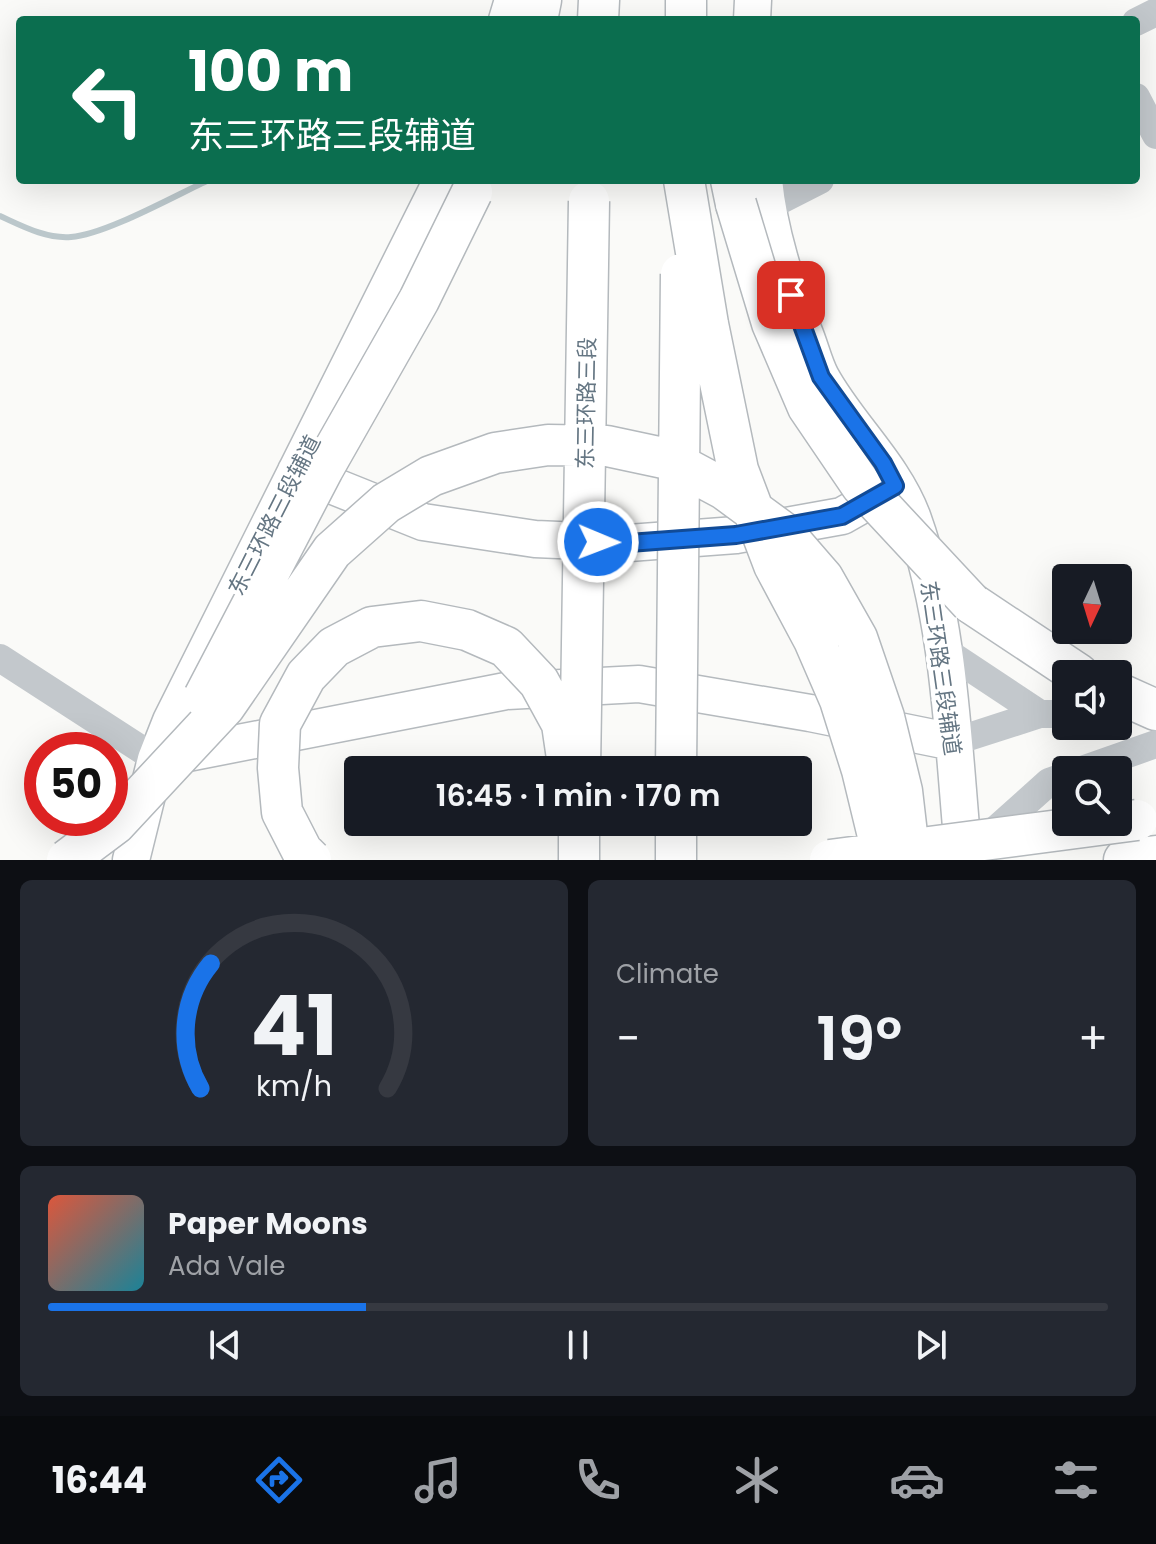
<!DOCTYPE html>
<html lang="en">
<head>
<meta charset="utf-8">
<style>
	body { margin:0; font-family:Poppins,"Noto Sans SC",sans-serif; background:#242831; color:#f1f3f6; height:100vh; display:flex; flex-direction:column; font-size:30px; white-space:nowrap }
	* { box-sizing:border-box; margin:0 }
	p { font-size:26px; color:#9ea1a6 }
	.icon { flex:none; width:44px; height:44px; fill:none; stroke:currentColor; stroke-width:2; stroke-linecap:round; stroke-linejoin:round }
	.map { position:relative; height:860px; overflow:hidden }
	.drawer { display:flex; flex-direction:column; gap:20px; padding:20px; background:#0d0f14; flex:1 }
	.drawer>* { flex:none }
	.hud { position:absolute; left:16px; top:16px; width:1124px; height:168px; border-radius:8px; box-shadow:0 8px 32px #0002; background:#0b6e4f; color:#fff; overflow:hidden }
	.needle { width:52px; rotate:184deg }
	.controls { position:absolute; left:1052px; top:564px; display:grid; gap:16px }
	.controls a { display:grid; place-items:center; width:80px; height:80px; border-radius:8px; background:#171b24; box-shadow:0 8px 32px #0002; font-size:40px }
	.speed { position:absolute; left:24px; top:732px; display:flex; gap:16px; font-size:40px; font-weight:700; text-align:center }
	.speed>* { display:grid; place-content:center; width:104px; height:104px; border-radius:50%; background:#171b24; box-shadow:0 8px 32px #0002; line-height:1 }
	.speed .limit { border:12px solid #d22; background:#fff; color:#111 }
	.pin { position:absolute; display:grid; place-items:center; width:68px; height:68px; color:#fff; margin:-34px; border-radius:16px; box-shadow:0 4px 12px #0006 }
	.me { position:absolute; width:88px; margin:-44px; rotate:91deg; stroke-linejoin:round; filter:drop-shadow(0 0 6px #0008) }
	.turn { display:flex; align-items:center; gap:28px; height:168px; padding:0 40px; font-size:36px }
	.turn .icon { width:104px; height:104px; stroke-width:2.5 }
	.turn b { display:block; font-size:56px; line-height:68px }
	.big { font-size:60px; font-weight:600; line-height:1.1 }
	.drawer .card { flex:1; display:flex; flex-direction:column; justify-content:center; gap:12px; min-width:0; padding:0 28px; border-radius:12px; background:#242831 }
	.drawer .dial { align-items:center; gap:0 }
	.dial svg { height:208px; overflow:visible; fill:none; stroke:#363941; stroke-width:7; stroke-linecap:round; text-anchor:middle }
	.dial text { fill:#f1f3f6; stroke:none }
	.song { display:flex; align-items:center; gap:24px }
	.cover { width:96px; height:96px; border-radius:12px; background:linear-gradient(135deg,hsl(10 70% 55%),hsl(190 70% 35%)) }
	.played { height:8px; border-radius:4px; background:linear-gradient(90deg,#1a73e8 30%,#363941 30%) }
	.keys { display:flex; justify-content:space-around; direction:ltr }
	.heat { display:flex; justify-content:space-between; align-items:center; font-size:44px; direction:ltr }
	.drawer .tiles { flex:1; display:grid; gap:20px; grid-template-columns:1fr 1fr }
	.card:last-child { grid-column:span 2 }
	.trip { position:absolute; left:344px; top:756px; width:468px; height:80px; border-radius:8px; background:#171b24; box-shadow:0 8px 32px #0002; font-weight:600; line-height:80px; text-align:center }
	.dock { display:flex; height:128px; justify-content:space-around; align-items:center; background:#090b0e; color:#9ea1a6 }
	.dock .icon { width:56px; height:56px }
	.dock .active { color:#1a73e8 }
	.dock b { font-size:36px; color:#f1f3f6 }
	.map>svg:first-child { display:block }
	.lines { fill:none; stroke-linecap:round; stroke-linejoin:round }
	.stream { stroke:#bbc7cb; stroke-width:6 }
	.major-casing { stroke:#b5babe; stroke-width:39 }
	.highway-casing { stroke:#b4b9bd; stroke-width:43 }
	.minor { stroke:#c3c8cc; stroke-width:28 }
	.major { stroke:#fff; stroke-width:36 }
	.highway { stroke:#fff; stroke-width:40 }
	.highway-bridge-casing { stroke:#b4b9bd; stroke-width:43; stroke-linecap:butt }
	.highway-bridge { stroke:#fff; stroke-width:40 }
	.route-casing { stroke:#114b97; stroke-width:20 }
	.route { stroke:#1a73e8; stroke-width:14 }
	.labels { text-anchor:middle; stroke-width:8; stroke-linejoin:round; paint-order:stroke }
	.street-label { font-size:22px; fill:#657683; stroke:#fff }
</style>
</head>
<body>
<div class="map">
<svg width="1156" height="860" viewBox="0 0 1156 860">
	<rect width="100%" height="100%" fill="#fafaf8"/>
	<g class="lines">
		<path class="stream" d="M0 216C22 226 46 239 71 237 105 235 176 195 209 180"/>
		<defs>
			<path id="major" d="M507 20 513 0
				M752 20 753 0
				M764 180C769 232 786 283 804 332 810 346 814 364 821 377 847 425 894 466 913 519 951 625 953 749 964 860
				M296 471 423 522 535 539 629 543 736 535 842 516 895 486
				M167 757 506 691 639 684 810 713 953 742
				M131 860 156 759 171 721 442 180"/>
			<path id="highway" d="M537 20 541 0
				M598 20 599 0
				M686 20V0
				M731 180 736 204
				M971 603 1078 674
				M1118 693 1156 710
				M579 860V822
				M676 860V822
				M1124 860 1156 856"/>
		</defs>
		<use href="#major" class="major-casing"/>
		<use href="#highway" class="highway-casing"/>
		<path class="minor" d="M1136 22 1156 12
			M1136 97 1156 135
			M767 207 820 180
			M942 649 1040 714H1066
			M0 658 156 759
			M953 742 1040 714
			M1082 770 1156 744
			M982 842 1049 782 1066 776"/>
		<use href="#major" class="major"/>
		<use href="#highway" class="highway"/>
		<defs>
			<path id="highway-bridge" d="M684 180 708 324 738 470 774 565 814 640 840 700 862 770 878 836 879 860
				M736 204 772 323 808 407 861 485 971 603
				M204 697 323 469 419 300 472 192
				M580 770 589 201
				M676 770 681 274
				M67 860 115 824 225 706 332 551 386 503 431 476 495 453 548 445 607 446 668 459 724 489 784 533 823 578 857 638 884 717 902 791 910 860
				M311 860 302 851 282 812 278 768 280 724 306 676 334 647 372 627 421 621 467 630 506 647 539 682 562 724 567 758
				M830 860 1137 820"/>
		</defs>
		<use href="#highway-bridge" class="highway-bridge-casing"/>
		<use href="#highway-bridge" class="highway-bridge"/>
	</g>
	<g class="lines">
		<defs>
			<path id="route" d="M598 542 629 543 736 535 842 516 895 486 883 463 821 377 791 295"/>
		</defs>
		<use href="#route" class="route-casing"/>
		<use href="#route" class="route"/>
	</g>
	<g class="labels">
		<g class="street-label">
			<text transform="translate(586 403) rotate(-89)" y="8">东三环路三段</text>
			<text transform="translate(274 515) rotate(-63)" y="8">东三环路三段辅道</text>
			<text transform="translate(941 668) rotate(82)" y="8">东三环路三段辅道</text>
		</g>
	</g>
</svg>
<div class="controls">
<a><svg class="needle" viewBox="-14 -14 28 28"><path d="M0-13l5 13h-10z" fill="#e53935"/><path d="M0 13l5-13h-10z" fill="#9ea1a6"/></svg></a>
<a><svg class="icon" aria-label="sound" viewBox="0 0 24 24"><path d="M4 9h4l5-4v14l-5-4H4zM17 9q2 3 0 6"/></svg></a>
<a><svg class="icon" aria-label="search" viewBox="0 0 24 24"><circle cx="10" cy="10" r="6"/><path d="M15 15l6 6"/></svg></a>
</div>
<div class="speed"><div class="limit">50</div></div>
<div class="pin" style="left:791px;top:295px;background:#d93025"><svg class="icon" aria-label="arrive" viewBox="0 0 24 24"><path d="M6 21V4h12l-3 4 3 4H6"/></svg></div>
<svg class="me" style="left:598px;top:542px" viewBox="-20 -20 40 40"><circle r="17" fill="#1a73e8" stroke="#fff" stroke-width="3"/><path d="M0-11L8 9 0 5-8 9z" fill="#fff"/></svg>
<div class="trip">16:45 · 1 min · 170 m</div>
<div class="hud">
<div class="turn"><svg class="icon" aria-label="left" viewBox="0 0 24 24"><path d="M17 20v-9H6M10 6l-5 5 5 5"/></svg><div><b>100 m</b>东三环路三段辅道</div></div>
</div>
</div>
<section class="drawer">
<div class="tiles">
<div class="card dial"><svg viewBox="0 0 100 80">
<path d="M14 69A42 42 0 1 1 86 69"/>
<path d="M14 69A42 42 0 0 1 18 21" stroke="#1a73e8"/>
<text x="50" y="56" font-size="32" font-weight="700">41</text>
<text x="50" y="72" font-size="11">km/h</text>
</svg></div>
<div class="card"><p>Climate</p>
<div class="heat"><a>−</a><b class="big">19°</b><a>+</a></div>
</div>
<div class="card">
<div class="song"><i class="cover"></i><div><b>Paper Moons</b><p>Ada Vale</p></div></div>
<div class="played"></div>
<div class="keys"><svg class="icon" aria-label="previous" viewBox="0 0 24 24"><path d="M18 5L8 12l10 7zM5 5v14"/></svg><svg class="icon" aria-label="pause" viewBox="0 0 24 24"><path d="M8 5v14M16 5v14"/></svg><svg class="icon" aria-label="next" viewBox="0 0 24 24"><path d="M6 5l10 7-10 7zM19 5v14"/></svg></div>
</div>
</div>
</section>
<nav class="dock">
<b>16:44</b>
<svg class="icon active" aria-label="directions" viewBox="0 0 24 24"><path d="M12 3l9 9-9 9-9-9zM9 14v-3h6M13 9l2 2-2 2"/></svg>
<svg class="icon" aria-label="music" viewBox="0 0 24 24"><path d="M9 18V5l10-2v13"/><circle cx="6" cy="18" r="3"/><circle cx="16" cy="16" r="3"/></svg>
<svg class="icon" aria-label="phone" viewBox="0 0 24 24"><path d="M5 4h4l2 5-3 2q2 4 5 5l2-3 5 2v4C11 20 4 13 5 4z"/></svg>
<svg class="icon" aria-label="climate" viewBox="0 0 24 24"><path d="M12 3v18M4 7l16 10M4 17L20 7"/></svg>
<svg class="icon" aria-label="car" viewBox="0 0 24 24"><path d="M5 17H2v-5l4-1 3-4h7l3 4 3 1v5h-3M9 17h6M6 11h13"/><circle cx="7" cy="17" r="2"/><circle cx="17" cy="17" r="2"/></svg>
<svg class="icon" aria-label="filters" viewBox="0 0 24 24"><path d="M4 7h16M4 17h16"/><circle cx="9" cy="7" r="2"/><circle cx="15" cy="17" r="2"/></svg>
</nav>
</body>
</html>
